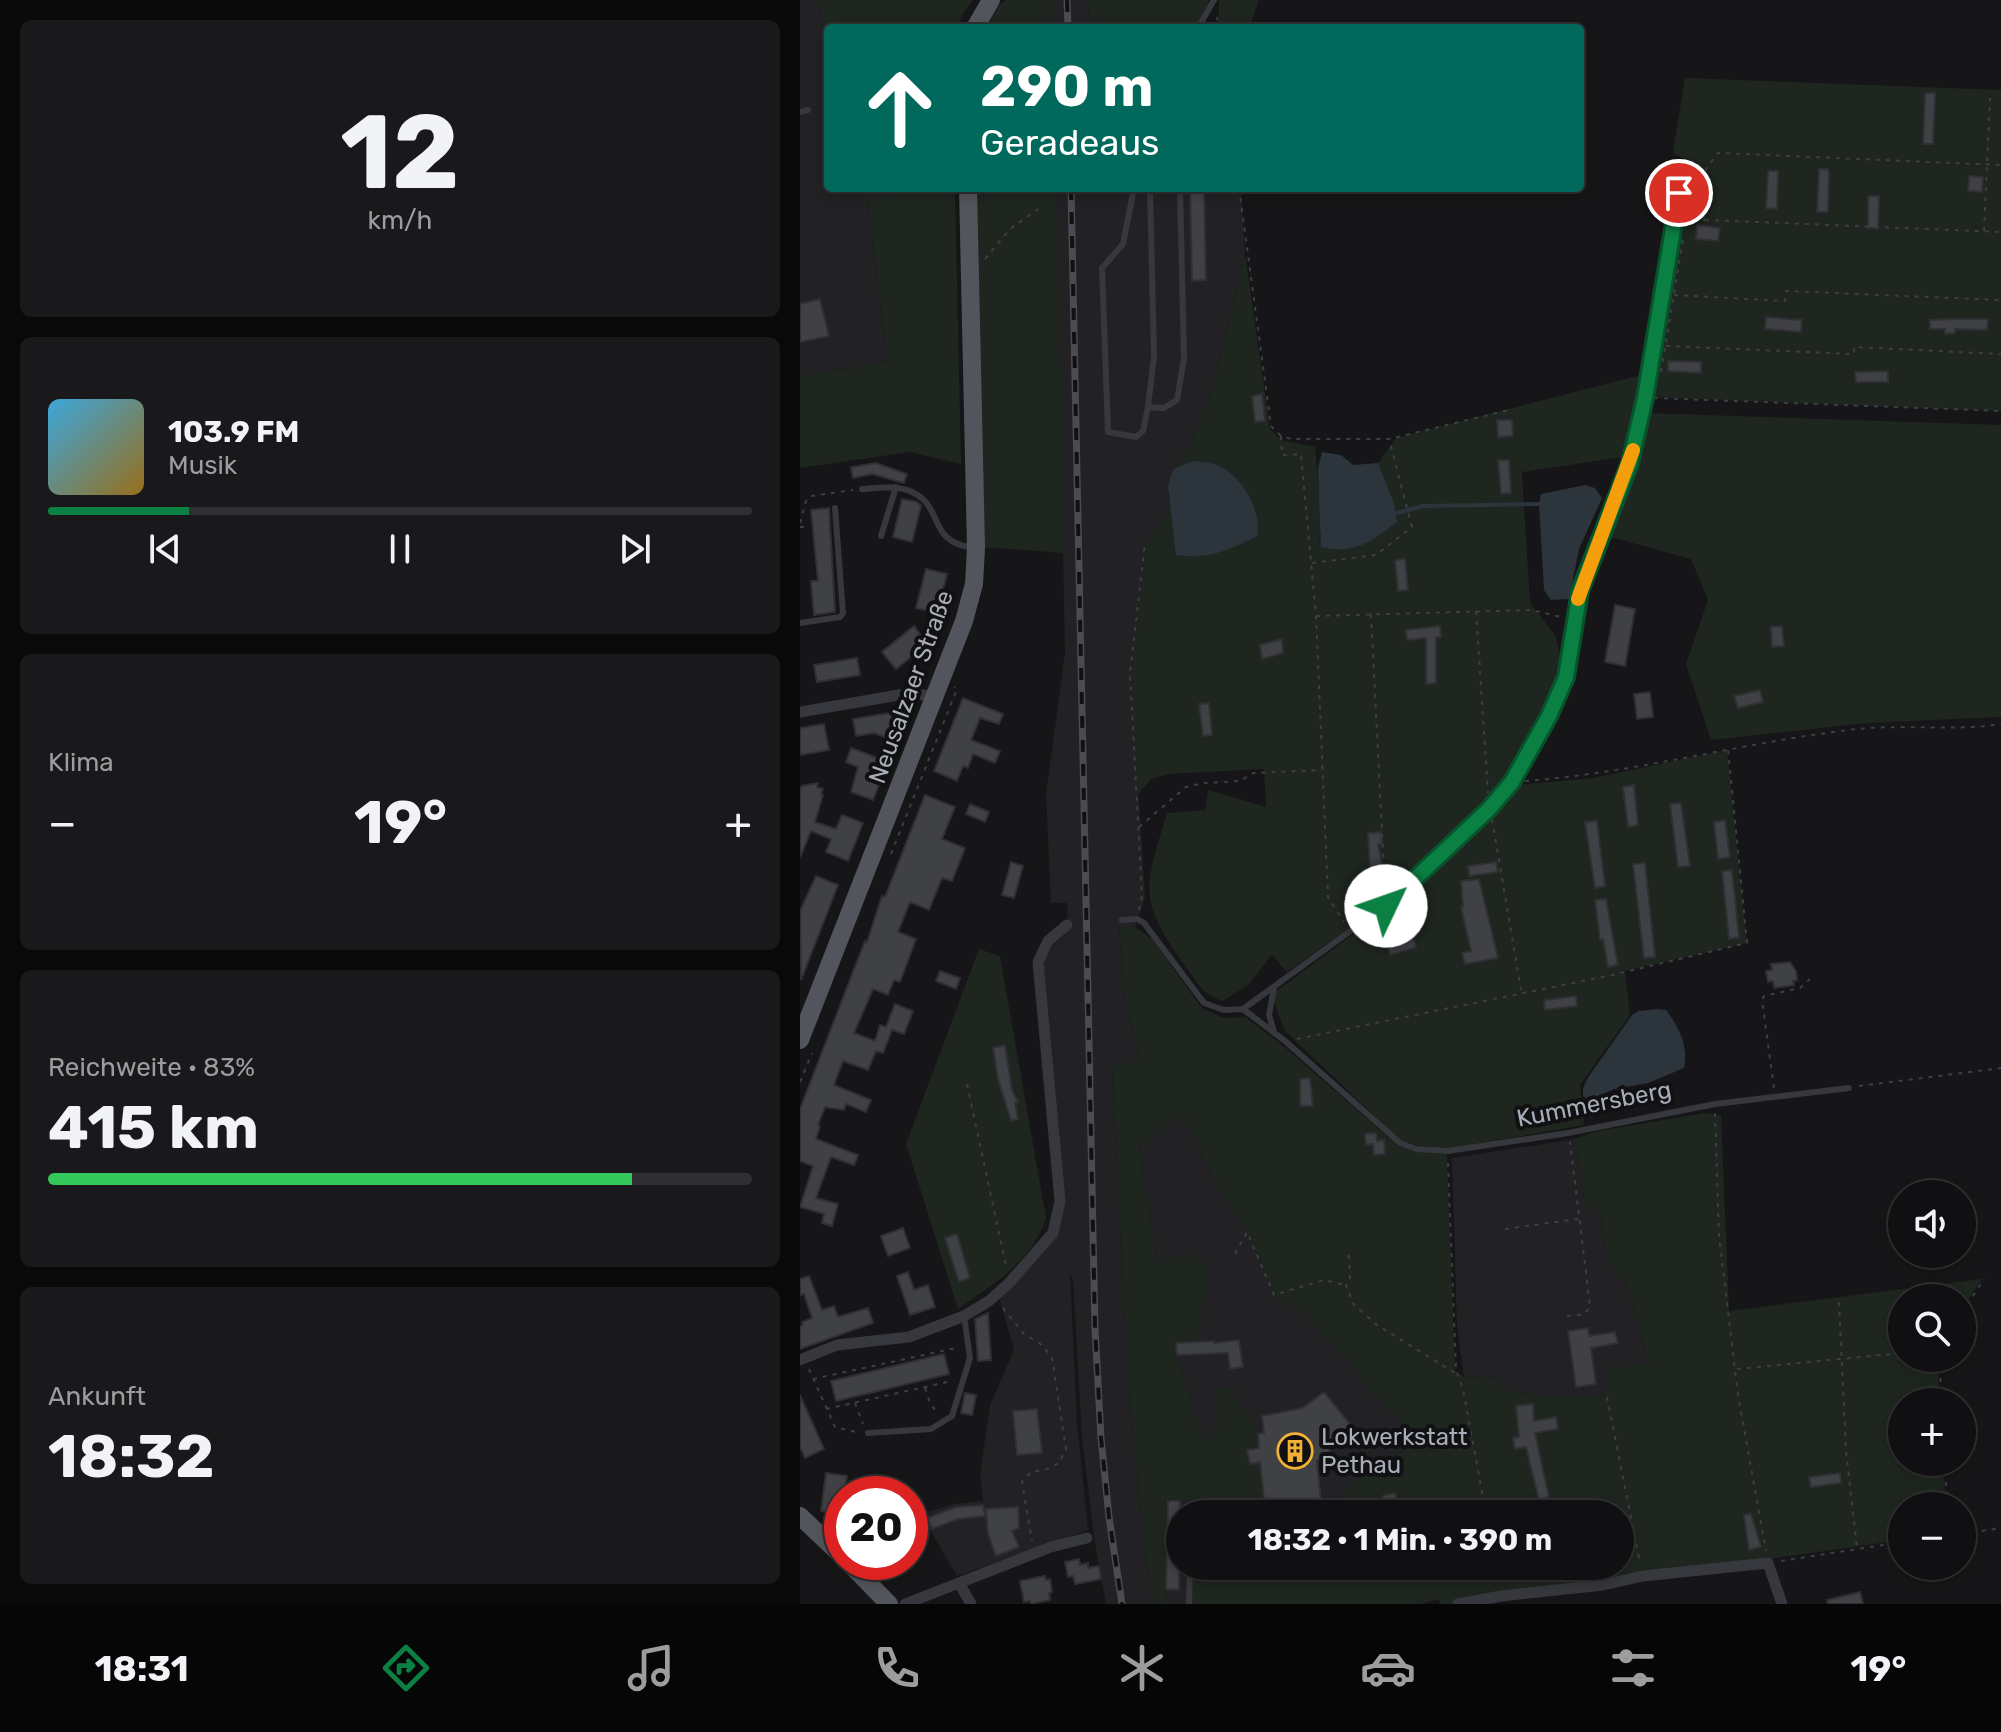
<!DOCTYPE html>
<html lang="de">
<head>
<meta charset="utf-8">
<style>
	body { margin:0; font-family:Rubik,sans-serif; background:#19191b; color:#f1f3f6; height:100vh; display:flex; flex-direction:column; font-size:30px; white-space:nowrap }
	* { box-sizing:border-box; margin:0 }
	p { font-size:26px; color:#9c9d9f }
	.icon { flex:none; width:44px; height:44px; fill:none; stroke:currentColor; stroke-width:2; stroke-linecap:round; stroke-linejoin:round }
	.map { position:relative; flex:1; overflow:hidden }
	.sheet { display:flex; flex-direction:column; gap:20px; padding:20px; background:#09090a; width:800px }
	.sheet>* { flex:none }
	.banner { position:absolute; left:24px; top:24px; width:760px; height:168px; border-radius:8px; box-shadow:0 4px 12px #0003,0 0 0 2px #303032; background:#00695c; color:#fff; overflow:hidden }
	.controls { position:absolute; left:1088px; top:1180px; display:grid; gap:16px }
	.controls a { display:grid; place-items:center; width:88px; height:88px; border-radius:50%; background:#101012; box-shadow:0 4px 12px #0003,0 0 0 2px #303032; font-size:40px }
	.speed { position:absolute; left:24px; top:1476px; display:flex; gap:16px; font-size:40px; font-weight:700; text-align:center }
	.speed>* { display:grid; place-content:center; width:104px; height:104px; border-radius:50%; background:#101012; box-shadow:0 4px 12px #0003,0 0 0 2px #303032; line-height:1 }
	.speed .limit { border:12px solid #d22; background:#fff; color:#111 }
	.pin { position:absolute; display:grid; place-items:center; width:68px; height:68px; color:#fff; margin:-34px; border:4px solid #fff; border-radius:50%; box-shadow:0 2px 8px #0007 }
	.me { position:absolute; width:88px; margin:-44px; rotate:48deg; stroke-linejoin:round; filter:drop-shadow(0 0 6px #0008) }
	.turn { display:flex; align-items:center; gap:28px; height:168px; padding:0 24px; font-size:36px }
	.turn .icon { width:104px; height:104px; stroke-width:2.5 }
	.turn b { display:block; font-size:56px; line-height:68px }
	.big { font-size:60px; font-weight:700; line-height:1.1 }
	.sheet .widget { flex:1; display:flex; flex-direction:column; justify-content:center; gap:12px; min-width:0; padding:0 28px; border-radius:12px; background:#19191b }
	.sheet .dial { align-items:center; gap:0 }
	.dial b { font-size:104px; line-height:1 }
	.song { display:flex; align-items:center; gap:24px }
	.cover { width:96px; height:96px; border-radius:12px; background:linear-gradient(135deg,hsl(200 70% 55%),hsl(40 70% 35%)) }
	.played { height:8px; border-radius:4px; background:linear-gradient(90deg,#0b8043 20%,#303032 20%) }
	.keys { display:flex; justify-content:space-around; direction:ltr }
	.heat { display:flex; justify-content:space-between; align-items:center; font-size:44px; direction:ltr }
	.charge { height:12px; border-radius:6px; background:linear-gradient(90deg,#34c759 83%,#303032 0) }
	.trip { position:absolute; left:366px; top:1500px; width:468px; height:80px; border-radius:40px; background:#101012; box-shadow:0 4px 12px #0003,0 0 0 2px #303032; font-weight:700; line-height:80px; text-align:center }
	.dock { display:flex; height:128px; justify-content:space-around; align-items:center; background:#060607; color:#9c9d9f }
	.dock .icon { width:56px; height:56px }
	.dock .active { color:#0b8043 }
	.dock b { font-size:36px; color:#f1f3f6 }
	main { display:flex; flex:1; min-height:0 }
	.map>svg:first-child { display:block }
	.built { fill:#222225 }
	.green { fill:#1e261f }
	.water { fill:#2c353c }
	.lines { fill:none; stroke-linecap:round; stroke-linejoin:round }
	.stream { stroke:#2c353c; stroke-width:4 }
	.building { fill:#404145; stroke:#303034; stroke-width:2 }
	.path { stroke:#3d3f44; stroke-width:2; stroke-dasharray:4 6; stroke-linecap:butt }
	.lane { stroke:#37383d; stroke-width:6 }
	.street { stroke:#37383d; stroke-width:11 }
	.primary { stroke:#53555c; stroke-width:18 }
	.rail-casing { stroke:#4a4c52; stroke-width:7 }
	.rail { stroke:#111113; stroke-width:4; stroke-dasharray:12; stroke-linecap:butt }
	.route-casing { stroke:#07532c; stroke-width:20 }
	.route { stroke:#0b8043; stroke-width:14 }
	.slow { stroke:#f59e0b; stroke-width:14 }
	.labels { text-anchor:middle; stroke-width:8; stroke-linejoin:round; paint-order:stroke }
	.street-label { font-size:24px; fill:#a8adb8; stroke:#111113 }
	.poi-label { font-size:24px; fill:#a8adb8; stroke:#111113; text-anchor:start }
</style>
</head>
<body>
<main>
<section class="sheet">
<div class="widget dial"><b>12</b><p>km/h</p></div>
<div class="widget">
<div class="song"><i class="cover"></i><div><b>103.9 FM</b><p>Musik</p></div></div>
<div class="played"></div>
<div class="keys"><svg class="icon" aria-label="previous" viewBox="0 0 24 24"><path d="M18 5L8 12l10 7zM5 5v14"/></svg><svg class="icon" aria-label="pause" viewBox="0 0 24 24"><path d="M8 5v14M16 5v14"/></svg><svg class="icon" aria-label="next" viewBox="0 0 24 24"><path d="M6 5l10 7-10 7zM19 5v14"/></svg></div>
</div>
<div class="widget"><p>Klima</p>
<div class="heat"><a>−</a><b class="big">19°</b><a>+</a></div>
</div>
<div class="widget"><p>Reichweite · 83%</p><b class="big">415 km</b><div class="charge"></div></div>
<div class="widget"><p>Ankunft</p><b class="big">18:32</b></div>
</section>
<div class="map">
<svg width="1201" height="1604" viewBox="0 0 1201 1604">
	<rect width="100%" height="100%" fill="#161618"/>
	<path class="built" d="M0 0H19L28 60V188H88L89 195 67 200 88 363 0 375Z
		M252 0H287L291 28H252Z
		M256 188H441L445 254 413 388 393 439 373 470 368 486 369 513 346 542 331 675 345 897 335 927H319L325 1000 340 1060 312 1067 328 1385 345 1556 354 1604H306L294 1536 282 1438 273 1280 270 1272 277 1422 288 1530 157 1576 121 1514 154 1504 183 1501 180 1475 190 1405 214 1350 199 1297 255 1236 264 1202 243 980 244 961 252 946 268 932 267 903H251L246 794 265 653Z
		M383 1113 407 1166 447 1232 474 1295 503 1312 610 1433 606 1449 546 1488V1514H460L464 1508 418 1387V1425L403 1440 376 1355 375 1342 357 1262 339 1146Z
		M775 1139 785 1204 799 1210 808 1264 827 1284 849 1364 805 1368 807 1395 744 1398 704 1388 698 1379 664 1377 657 1326 652 1158Z
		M366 1499 391 1501 430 1514H380V1566H392L386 1604H365Z"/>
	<path class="green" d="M19 0H173L161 17 159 28H28V60Z
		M206 0H252V28H187L199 5Z
		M287 0H408L409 7 394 28H291Z
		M419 0H459L449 28H419Z
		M885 78 1201 90V411L847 397 877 222 897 223 900 167 873 153Z
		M88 188H155L161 464 110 452 0 468V375L88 363 67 199 89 195Z
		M174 188H256L265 553 182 547Z
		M445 254 470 429 481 440 515 447 522 523 519 541 594 503 578 463 596 438 841 375 828 456 722 472 730 603 755 635 765 675 747 717 710 781 685 809 589 900 487 972 472 955 448 985 423 1001C402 995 397 982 384 964 337 899 345 886 367 813L405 810 408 790 466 807 464 769 368 774 351 779 337 795 331 675 346 542 369 513 368 486 373 470 393 439 413 388Z
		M848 413 1201 425V717L1066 723 911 740 886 664 908 600 891 559 807 536Z
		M927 750 947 943 825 971 830 1015 780 1085 784 1125 647 1149 615 1145 599 1139 485 1031 471 995 594 904 674 828 694 818 692 811 714 785 794 778Z
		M319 926 335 927 352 939 402 1008 423 1018 445 1017 487 1049 597 1145 612 1151 647 1154 655 1371 664 1377 698 1379 704 1388 744 1398 806 1395 805 1368 849 1364 827 1284 808 1264 799 1210 785 1205 775 1139 794 1132 904 1113 921 1115 929 1311 1182 1279 1162 1309V1298H1102V1358H1138L1139 1402H1102V1462H1142L1147 1506H1102V1540L655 1604H640L639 1599 620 1604H391L392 1566H820V1514H546V1488L606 1449 610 1433 503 1312 474 1295 447 1233 407 1166 383 1113 339 1146 357 1262 397 1254 409 1274 397 1340 376 1342V1355L403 1440 418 1425V1387H430L457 1427 464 1509 460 1514H430L391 1501 366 1499 365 1604H354L345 1556 328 1385 312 1067 340 1059 325 1000Z
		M179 949 200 956 246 1218C232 1262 193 1284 158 1309L106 1144Z"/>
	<path class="water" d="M522 452 541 455 553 465 578 463 594 503 597 522C572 541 555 555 521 547L518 468Z
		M394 461C400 462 408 462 414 464 441 473 462 509 457 536 427 551 410 559 376 555L368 486 373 469Z
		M785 485 795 488 802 498 779 549 769 599 751 600 744 590 739 504 741 494Z
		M858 1009 866 1010C879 1027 889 1047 884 1068L848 1083 814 1089 790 1100 783 1096V1089L787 1079 832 1015 839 1011Z"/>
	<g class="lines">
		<path class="stream" d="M597 513 623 506 739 504"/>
	</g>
	<path class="building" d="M1125 93H1135L1133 144H1123Z
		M1019 169H1028L1029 173 1028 212H1017Z
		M968 171H978L977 209 966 208Z
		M1169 176 1183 177 1182 192 1168 191Z
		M390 188H404L406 280 392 281Z
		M1068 196H1079L1078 228H1068Z
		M897 225 920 228 918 241 896 239Z
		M20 299 29 336 0 342V304Z
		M966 317 1002 320 1001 332 965 329Z
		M1154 319H1188L1187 330 1155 329V333L1145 334V329H1130V320Z
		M868 361 901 362V373L868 371Z
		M1088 371V382H1056L1055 372Z
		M462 394 465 421 455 422 452 396Z
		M697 420H712L713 436 698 437Z
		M698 460H709L711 493 701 494Z
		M76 463 107 474 104 483 72 474 53 478 51 467Z
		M102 499 117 502 121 506 112 542 93 537Z
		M29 508 35 612 14 615 11 581H18L11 510Z
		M605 559 608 590 598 591 595 560Z
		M126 569 147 574 137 613 116 608Z
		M815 605 835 609 825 666 805 662Z
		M114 626 127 644 96 669 82 652Z
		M640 626 641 637H636V683L626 684V638L607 640 606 630Z
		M982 626 984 646 972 647 971 627Z
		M482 639 483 653 462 659 460 645Z
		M57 658 60 675 17 682 14 665Z
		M960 690 963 702 938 708 934 696Z
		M850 692 853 717 837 719 834 694Z
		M163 698 203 714 199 724 180 718 171 740 200 751 195 763 173 754 168 768 163 766 157 781 134 771Z
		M409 703 412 735 403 736 399 704Z
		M108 710 96 741 74 733 56 736 53 719Z
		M24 724 29 750 0 755V728Z
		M51 748 88 762 73 800 51 792 58 767 46 762Z
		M18 783 17 787 23 789 21 794 23 795 15 822 36 829 42 815 63 823 48 861 26 852 31 839 11 831 0 857V789L2 786Z
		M834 785 838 825 828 827 823 787Z
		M125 795 155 807 142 839 165 848 152 881 142 878 129 910 110 902 98 932 116 939 100 982 94 980 88 995 73 989 54 1033 75 1041 80 1025 86 1027 95 1004 113 1011 104 1034 92 1030 83 1053 76 1051 68 1070 43 1061 34 1085 71 1100 66 1112 46 1104 44 1110 25 1107 18 1125 20 1126 16 1139 58 1155 54 1165 31 1157 16 1198 38 1204 32 1226 22 1223 24 1214 0 1207 13 1166 0 1161V1109L65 941 67 942 82 896 85 897Z
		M881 803 890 866 878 867 870 804Z
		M170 804 189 812 185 822 166 814Z
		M925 820 930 857 918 859 914 822Z
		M797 821 805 886 795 888 785 822Z
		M581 832 582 844H578L583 868 584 899 576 900 574 886H571L568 833Z
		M211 862 223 866 214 898 202 895Z
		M696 862 698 872 669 876 668 866Z
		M845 863 855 957 844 958 833 864Z
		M932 870 939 937 929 939 922 871Z
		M16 876 38 885 1 980 0 911Z
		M679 879 698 958 665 964 662 953 671 951 661 907H663L661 881Z
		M806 899 818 965 808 967 803 939 800 940 795 900Z
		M612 933 616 947 590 955 586 939Z
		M990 962 996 971 997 980 993 981 994 985 974 988 973 981 968 982 966 971 972 970 971 964Z
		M140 971 160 978 156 989 136 981Z
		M776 996 777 1006 745 1010 744 1000Z
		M205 1045 212 1090 218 1102H215L218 1119 211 1121 198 1079 193 1048Z
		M510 1078 513 1106H500V1079Z
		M576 1133 577 1141 584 1140 585 1154 574 1155 573 1144 566 1145 565 1134Z
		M103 1228 110 1248 88 1256 81 1236Z
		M157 1234 170 1278 159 1282 145 1238Z
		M108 1272 114 1290 128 1285 135 1307 110 1315 97 1276Z
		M9 1276 22 1310 34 1306 38 1317 68 1308 73 1323 0 1349V1326L3 1325 2 1322 12 1318 4 1294 0 1295V1279Z
		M188 1313 191 1360 178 1361 175 1319Z
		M788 1328 789 1336 815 1332 818 1343 791 1348 796 1384 776 1387 768 1331Z
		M439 1340 443 1367 430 1369 428 1353 377 1355 376 1343 414 1341V1343Z
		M144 1354 149 1374 36 1401 31 1381Z
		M524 1392 554 1429 528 1447 532 1455 517 1461 521 1503 465 1508 460 1462 450 1464 447 1450 459 1448 458 1434 464 1433 462 1416 502 1408Z
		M165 1393 176 1395 172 1415 161 1413Z
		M0 1395 24 1449 5 1458 0 1447Z
		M733 1404 734 1421 756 1417 758 1429 735 1433 749 1497 739 1500 726 1447 715 1449 713 1438 719 1437 716 1406Z
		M237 1409 242 1453 217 1455 213 1411Z
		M26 1473 47 1476 44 1494H42V1514L21 1511Z
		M1040 1473 1041 1483 1011 1487 1009 1477Z
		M77 1483 110 1488 109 1494H76Z
		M595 1493 599 1514H586L583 1496Z
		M368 1501H380L379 1590 366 1589Z
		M183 1505 185 1516 158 1519 132 1529 127 1518 156 1507Z
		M218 1507 219 1528 212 1531 219 1547 196 1556 188 1534 186 1509Z
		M951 1514 961 1547 949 1550 944 1515Z
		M279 1559 280 1565 288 1563V1568L299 1566 301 1579 275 1584 273 1576 268 1577 265 1562Z
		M245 1576 246 1580 250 1579 252 1592 249 1593 250 1600 231 1604 230 1601 224 1602 220 1581Z
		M1060 1592 1063 1604H1028L1027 1600Z"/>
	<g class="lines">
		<path class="path" d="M417 17 419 28
			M439 188 471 426 481 436 491 439H589L713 409
			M885 219 1201 232
			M904 221 906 169 918 153 1201 165
			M1184 231 1190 98
			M185 259 210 229 238 209
			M874 295 985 301 986 291 1201 300
			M866 346 1054 354V347L1201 354
			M861 372 883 239
			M854 398 1201 411
			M481 436 482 455 501 454 516 616 528 897 544 922
			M0 523 6 501 11 496 53 490
			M0 527H6
			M512 563 576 555 612 527 589 439
			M676 611 688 793
			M571 614 585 892
			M516 616 732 610 765 618
			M725 781C834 773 941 743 1049 730 1099 723 1151 732 1201 724
			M692 819 721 990
			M339 827 386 787 403 783 440 781 453 773 522 770
			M91 854 157 689 154 687
			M339 910 342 896 330 674 345 543
			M497 1039 812 975 947 943 928 749
			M0 1082 12 1053
			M167 1084 206 1266
			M1059 1086 1201 1068
			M974 1088 962 1000 964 996 1000 988 1010 979
			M915 1113 919 1236 938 1395 966 1551
			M648 1163 656 1370 663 1389 686 1514
			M705 1229 778 1219
			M435 1254 447 1232 474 1295 524 1280 545 1285
			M549 1255 550 1279 546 1286 554 1305 577 1325 655 1373
			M1039 1302 1046 1451 1057 1548
			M203 1308 224 1334 242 1345 252 1358 266 1449 259 1463 247 1469 231 1472 222 1482 232 1541
			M1162 1313 1184 1279
			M767 1316 785 1314 790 1306 770 1142
			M1140 1358 1141 1402
			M9 1369 35 1427 60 1433
			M937 1369 1102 1353
			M13 1379 156 1348
			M125 1388 130 1403 138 1414
			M807 1397 840 1563
			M55 1403 63 1424
			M26 1409 152 1381
			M1143 1462 1149 1506
			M1162 1534 1201 1528
			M981 1561 1102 1542
			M696 1566 699 1583"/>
		<path class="lane" d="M398 28 414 0
			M0 112 8 110
			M334 188 323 244 302 268 308 432 336 437 343 431 348 407 364 408 377 400 384 359 380 188
			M348 407 354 356 350 188
			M62 489C79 488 96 485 112 492 145 507 126 542 174 548
			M81 536 96 487
			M0 623 40 617 43 613 35 508
			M322 920 337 919 344 923 404 1003 424 1010 443 1009 600 895 689 809 712 782 749 716 766 677 780 591 830 463 845 398 883 167
			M443 1009 485 1041 600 1143 616 1149 648 1151 768 1133 915 1104 1049 1088
			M474 1032 469 1015 474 988
			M68 1433 131 1429 152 1416 170 1358 164 1316
			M389 1604 390 1566"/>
		<path class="street" d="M0 712 110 693 136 697
			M0 1360 37 1345 109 1337 164 1316 189 1301 209 1283 253 1233 260 1201 238 962 248 941 267 925
			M159 1583 171 1604
			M105 1604 251 1547 287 1538
			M658 1604 701 1596 803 1585 843 1576 968 1563 982 1604"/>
		<path class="primary" d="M175 28 191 0
			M0 1040 164 621 174 584 176 548 168 188
			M0 1516 42 1556
			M48 1562 89 1604"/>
		<defs>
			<path id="rail" d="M267 0 268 28
				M271 188 295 1328 301 1438 309 1517 322 1604"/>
		</defs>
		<use href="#rail" class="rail-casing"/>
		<use href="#rail" class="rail"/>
	</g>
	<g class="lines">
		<defs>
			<path id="route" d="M586 906 689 809 712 782 749 716 766 677 780 591 830 463 845 398 879 193"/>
		</defs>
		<use href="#route" class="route-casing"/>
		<use href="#route" class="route"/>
		<path class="slow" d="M778 599 833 450"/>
	</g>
	<defs>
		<symbol id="building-ring" viewBox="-11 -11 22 22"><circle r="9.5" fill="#111113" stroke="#f2b134" stroke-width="1.5"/><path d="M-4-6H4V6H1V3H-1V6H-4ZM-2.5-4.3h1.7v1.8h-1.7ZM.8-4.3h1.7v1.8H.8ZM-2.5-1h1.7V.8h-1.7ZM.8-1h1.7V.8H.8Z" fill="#f2b134"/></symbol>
	</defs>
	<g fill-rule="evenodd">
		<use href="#building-ring" x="475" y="1431" width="40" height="40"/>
	</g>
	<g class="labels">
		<g class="street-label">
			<text transform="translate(111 687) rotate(-70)" y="8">Neusalzaer Straße</text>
			<text transform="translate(794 1104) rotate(-11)" y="8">Kummersberg</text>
		</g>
		<g class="poi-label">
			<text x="521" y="1445">Lokwerkstatt<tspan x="521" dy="28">Pethau</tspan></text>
		</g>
	</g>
</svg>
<div class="controls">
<a><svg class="icon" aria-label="sound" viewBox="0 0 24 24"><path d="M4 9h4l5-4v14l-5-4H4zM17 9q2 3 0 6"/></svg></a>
<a><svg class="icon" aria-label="search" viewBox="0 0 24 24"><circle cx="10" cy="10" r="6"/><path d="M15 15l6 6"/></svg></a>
<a>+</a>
<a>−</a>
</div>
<div class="speed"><div class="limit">20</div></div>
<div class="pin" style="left:879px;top:193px;background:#d93025"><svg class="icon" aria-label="arrive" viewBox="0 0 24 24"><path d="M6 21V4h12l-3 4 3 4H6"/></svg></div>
<svg class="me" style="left:586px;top:906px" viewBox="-20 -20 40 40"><circle r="19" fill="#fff"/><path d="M0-13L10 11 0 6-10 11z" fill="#0b8043"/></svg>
<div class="trip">18:32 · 1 Min. · 390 m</div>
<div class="banner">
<div class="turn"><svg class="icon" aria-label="ahead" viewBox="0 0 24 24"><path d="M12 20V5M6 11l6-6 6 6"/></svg><div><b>290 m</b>Geradeaus</div></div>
</div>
</div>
</main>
<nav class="dock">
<b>18:31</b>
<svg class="icon active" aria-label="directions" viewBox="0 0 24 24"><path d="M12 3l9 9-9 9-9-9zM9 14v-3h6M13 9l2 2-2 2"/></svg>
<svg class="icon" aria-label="music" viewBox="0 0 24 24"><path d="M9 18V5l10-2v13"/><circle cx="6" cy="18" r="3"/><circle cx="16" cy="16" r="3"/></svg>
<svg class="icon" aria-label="phone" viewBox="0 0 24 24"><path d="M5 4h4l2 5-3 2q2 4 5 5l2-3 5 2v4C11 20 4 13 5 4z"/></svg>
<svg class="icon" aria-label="climate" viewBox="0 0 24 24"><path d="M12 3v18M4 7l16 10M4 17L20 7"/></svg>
<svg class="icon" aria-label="car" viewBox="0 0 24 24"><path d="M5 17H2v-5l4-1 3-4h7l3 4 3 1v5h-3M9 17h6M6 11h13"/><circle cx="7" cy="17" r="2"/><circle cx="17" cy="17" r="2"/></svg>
<svg class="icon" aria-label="filters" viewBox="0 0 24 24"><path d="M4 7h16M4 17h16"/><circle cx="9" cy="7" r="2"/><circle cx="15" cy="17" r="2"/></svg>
<b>19°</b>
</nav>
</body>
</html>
